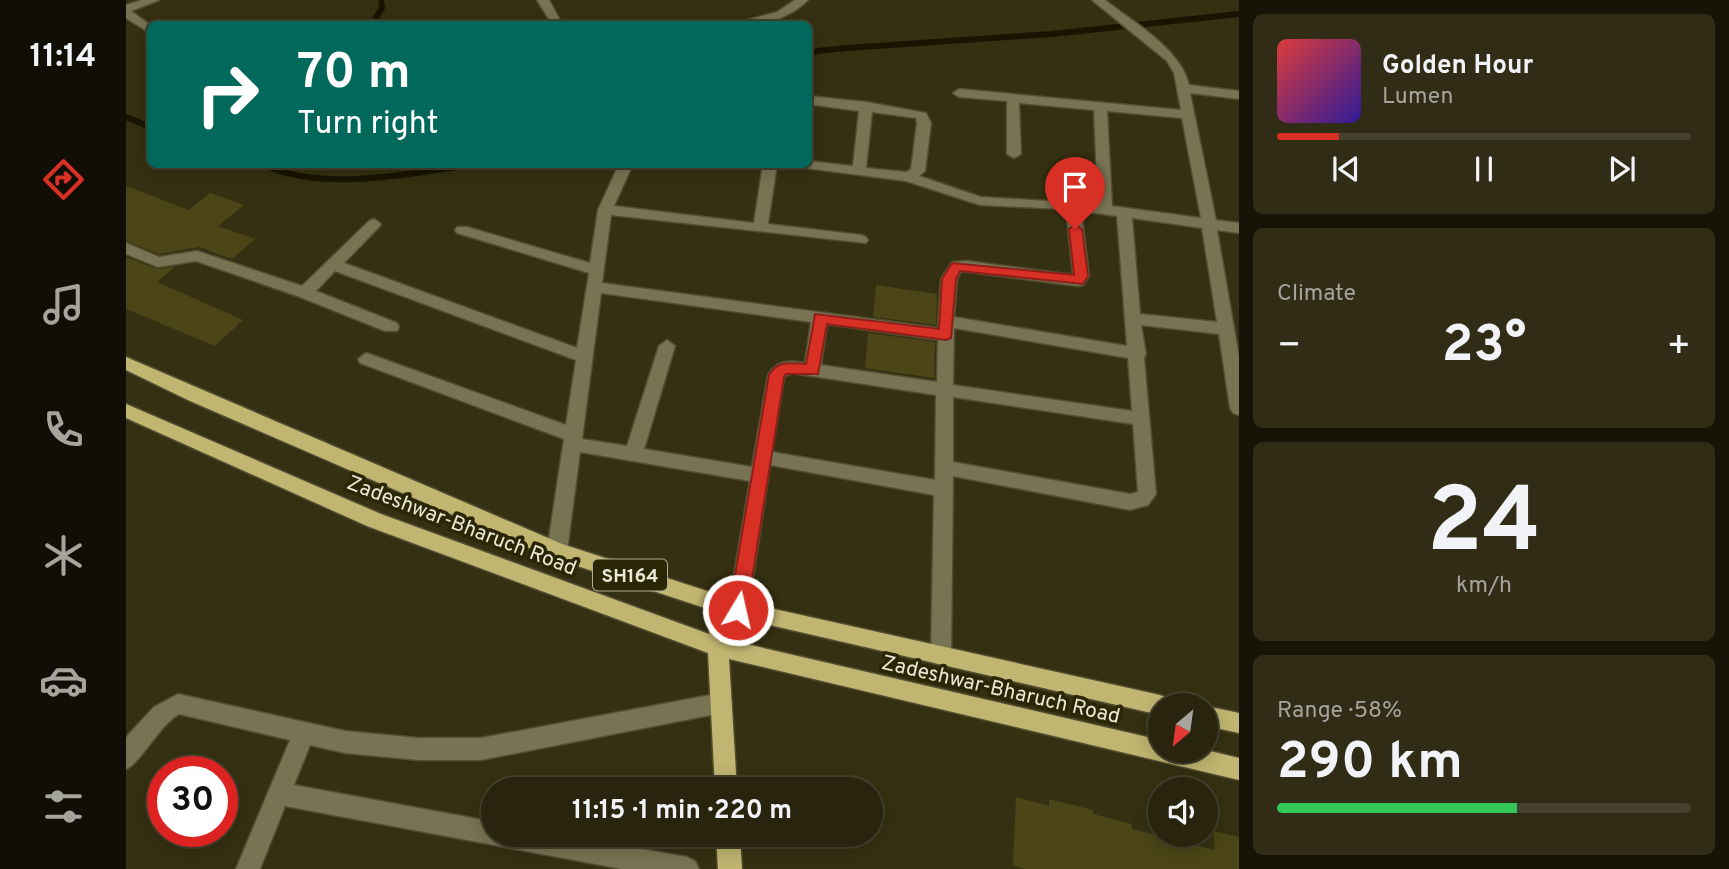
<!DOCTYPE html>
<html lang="en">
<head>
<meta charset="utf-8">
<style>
	body { margin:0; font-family:Overpass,sans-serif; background:#302c16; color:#f1f3f6; height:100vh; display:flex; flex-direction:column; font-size:26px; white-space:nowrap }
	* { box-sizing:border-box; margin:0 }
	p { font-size:23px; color:#a5a49d }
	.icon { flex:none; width:38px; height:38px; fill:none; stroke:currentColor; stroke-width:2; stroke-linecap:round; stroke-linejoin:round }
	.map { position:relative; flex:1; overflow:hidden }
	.panel { display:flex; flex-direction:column; gap:14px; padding:14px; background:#161407; width:490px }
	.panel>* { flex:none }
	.top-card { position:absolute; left:21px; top:21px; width:665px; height:147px; border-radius:10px; box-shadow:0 4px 18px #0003,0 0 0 2px #44412e; background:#00695c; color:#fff; overflow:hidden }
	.needle { width:46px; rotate:209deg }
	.tools { position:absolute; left:1022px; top:693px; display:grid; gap:14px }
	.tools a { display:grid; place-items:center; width:70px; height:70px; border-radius:50%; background:#28240d; box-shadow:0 4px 18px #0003,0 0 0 2px #44412e; font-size:35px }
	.speed { position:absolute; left:21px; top:756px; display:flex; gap:14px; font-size:35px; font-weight:700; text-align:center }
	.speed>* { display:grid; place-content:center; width:91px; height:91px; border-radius:50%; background:#28240d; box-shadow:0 4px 18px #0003,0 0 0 2px #44412e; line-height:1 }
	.speed .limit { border:10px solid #d22; background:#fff; color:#111 }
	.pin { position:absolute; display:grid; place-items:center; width:60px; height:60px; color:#fff; margin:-72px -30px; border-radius:50% 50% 50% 0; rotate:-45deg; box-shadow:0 0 7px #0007 }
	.pin .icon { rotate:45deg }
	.me { position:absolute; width:77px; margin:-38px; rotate:9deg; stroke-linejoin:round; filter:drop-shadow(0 0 5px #0008) }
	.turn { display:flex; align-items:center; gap:24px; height:147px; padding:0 35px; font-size:32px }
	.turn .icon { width:91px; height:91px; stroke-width:2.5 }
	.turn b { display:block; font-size:49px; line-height:60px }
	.big { font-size:52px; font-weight:700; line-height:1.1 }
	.panel .card { flex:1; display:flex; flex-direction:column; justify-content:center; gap:10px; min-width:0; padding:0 24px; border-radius:10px; background:#302c16 }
	.panel .dial { align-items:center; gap:0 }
	.dial b { font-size:91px; line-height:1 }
	.song { display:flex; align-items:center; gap:21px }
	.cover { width:84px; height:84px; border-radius:10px; background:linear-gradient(135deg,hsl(0 70% 55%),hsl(250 70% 35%)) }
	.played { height:7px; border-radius:4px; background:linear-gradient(90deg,#d93025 15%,#44412e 15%) }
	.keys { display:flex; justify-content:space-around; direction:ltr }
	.heat { display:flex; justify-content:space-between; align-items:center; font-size:38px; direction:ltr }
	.charge { height:10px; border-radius:5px; background:linear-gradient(90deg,#34c759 58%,#44412e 0) }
	.trip { position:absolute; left:355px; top:777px; width:402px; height:70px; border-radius:35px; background:#28240d; box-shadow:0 4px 18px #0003,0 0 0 2px #44412e; font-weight:700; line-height:70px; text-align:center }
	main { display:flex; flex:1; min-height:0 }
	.tabs { display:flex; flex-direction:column; width:126px; justify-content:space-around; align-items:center; background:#100e05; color:#a5a49d }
	.tabs .icon { width:49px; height:49px }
	.tabs .on { color:#d93025 }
	.tabs b { font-size:32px; color:#f1f3f6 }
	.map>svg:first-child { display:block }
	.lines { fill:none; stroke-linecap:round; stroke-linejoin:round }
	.stream { stroke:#181400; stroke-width:6 }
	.building { fill:#4b4518 }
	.minor-casing { stroke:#524d31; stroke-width:3 }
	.major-casing { stroke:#524d31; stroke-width:3 }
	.minor { fill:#787352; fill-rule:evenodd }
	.major { fill:#c0b671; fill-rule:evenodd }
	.route { fill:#d93025; stroke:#8d1f18; stroke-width:2 }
	.labels { text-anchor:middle; stroke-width:7; stroke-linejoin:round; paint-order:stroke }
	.shield { fill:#2b2606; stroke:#b1ae98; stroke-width:2 }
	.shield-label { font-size:19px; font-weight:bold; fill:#eae8d6 }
	.street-label { font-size:21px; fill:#eae8d6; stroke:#2b2606 }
</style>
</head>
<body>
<main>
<nav class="tabs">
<b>11:14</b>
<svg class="icon on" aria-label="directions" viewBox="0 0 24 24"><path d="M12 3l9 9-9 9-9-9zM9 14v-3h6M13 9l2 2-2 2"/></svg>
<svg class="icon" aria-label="music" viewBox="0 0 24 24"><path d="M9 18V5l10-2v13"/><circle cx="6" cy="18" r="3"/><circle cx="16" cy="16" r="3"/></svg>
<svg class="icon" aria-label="phone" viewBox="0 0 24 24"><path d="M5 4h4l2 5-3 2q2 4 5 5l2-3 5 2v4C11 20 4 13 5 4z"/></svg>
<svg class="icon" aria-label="climate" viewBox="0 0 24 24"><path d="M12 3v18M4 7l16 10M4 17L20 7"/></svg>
<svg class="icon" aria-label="car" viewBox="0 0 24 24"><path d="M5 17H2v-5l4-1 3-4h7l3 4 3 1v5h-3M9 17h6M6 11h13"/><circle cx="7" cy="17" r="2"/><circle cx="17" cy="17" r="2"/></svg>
<svg class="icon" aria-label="filters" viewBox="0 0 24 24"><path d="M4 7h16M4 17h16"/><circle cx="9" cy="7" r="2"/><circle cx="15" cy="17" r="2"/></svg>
</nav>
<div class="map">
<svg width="1113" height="869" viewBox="0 0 1113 869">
	<rect width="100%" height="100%" fill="#353011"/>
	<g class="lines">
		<path class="stream" d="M246 24 256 8 255 0
			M682 55 691 51 721 48 926 34 1113 14
			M0 117 24 127
			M136 164C198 194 288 172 354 164"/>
	</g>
	<path class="building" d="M0 186 63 210 84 193 118 205 92 226 129 239 106 259 73 247 33 254 0 241Z
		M0 257 31 269 49 267 31 282 117 320 89 346 0 309Z
		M750 285 811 294 810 325 747 317Z
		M742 333 809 342 808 378 739 368Z
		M890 797 923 806V799L967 810V814L1005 824 1006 829 1089 850 1087 831 1113 837V869H899L887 865Z"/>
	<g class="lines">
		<defs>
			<path id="minor" d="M16 0H33L5 11 24 25V33L0 18V5Z
				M411 0H423L436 24H426Z
				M669 0H682C662 20 634 26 607 24L651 12Z
				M966 0H979C1007 22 1055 49 1063 85L1113 91V99L1064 93 1090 220 1113 223V233L1091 230 1113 357V415L1107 413 1104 408 1093 334 1015 325 1020 354 1018 358 1030 494 1022 505 1004 510 827 476 825 656 822 663 815 665 808 663 805 656 808 495 644 465 622 610 619 616 612 619 605 616 602 610 624 481 454 452 441 551 438 557 431 559 424 557 421 551 438 439 234 363 232 359 240 353 246 355 440 425 450 360 209 271 190 291 271 323 273 327 271 331H259L174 297 70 261 32 267 0 254V243L33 257 71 251 176 286 243 221 248 219 255 224 253 227 218 263 451 348 463 273 331 233 329 230 331 227H341L464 263 472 210 493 164H507L488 206 628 223 637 164H651L642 224 735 235 740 237 742 240 740 243 485 215 476 283 812 328 815 279 826 262 841 261 947 275 940 209 854 205 780 181 672 167 671 164H682V161L727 166 733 111 682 104V96L740 102 800 113 805 123 799 171 793 176 855 197 972 204 968 110 893 103 895 154 888 158 881 154V101L833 97 827 93 833 89 1055 110 1048 73 1041 61ZM981 111 1056 118 1075 218 986 206ZM746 112 790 118 791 123 785 169 780 172 740 168ZM955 211 991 216 1001 346 828 317 831 279 835 271 952 286 957 285 963 276ZM1006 218 1076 228 1091 322 1014 314ZM475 293 685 322 679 363C663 360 651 360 642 375L626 467 518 449 549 346 541 340 533 346 501 446 456 439ZM701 324 812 340 811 382 695 365ZM828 328 1002 358 1006 411 827 385ZM666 373 810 395 809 480 646 452 658 377ZM827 397 1007 424 1012 492 1004 494 827 462Z
				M595 693 603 696 606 703 603 710 595 713 355 760H293L219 753 184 745 168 785 368 822V835H437L561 857 569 861 573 869H496L159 806 134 869H110L164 740 53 714C31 728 15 763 0 769V738L3 734 28 707 52 694 219 731 293 738H355Z"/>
			<path id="major" d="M0 357 436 544 612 601 1034 695 1042 698 1045 705H1034V715L604 616 603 640 1034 740V751L1080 750 1113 758V780L603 659 611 789H589L582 653 241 526 0 418V404L255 514 583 634 585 610 424 557 64 401 0 370Z
				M1080 706 1113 713V733L1080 726Z
				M590 835H614L616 869H592Z"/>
		</defs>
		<use href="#minor" class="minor-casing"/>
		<use href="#major" class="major-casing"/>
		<use href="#minor" class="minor"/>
		<use href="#major" class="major"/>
	</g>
	<path class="route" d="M949 225 956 229 962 276 957 284 834 271 830 279 825 338 820 340 701 324 692 374H660L658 377 621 610 619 616 612 619 606 616 603 610 643 375C652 360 663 363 680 364L689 314 813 329 816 279 826 263 948 275 943 229Z"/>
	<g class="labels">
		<rect class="shield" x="467" y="559.5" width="74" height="31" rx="5"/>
		<g class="shield-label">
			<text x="504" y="582">SH164</text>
		</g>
		<g class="street-label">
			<text transform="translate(336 525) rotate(21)" y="7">Zadeshwar-Bharuch Road</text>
			<text transform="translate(875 689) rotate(13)" y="7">Zadeshwar-Bharuch Road</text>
		</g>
	</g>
</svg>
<div class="tools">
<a><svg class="needle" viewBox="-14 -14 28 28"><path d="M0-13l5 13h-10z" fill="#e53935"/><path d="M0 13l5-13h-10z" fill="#a5a49d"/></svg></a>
<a><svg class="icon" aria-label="sound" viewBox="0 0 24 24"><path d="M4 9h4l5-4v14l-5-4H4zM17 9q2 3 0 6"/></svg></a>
</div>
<div class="speed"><div class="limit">30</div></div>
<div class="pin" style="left:949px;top:229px;background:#d93025"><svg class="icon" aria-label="arrive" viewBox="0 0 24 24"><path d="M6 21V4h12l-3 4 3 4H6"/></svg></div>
<svg class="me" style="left:612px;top:610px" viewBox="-20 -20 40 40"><circle r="17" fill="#d93025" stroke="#fff" stroke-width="3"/><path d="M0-11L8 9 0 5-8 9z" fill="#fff"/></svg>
<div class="trip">11:15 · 1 min · 220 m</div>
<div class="top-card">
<div class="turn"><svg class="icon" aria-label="right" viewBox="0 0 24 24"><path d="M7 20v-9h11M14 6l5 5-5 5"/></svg><div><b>70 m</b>Turn right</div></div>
</div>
</div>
<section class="panel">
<div class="card">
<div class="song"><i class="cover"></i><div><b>Golden Hour</b><p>Lumen</p></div></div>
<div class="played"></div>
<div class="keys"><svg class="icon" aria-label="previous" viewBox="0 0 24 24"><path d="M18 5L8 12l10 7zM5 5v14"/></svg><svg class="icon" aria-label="pause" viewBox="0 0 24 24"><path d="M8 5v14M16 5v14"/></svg><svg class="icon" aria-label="next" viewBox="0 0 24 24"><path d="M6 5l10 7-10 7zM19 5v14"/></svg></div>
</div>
<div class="card"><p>Climate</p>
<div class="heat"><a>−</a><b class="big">23°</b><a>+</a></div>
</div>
<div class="card dial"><b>24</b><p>km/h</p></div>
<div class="card"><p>Range · 58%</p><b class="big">290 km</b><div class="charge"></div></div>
</section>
</main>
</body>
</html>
